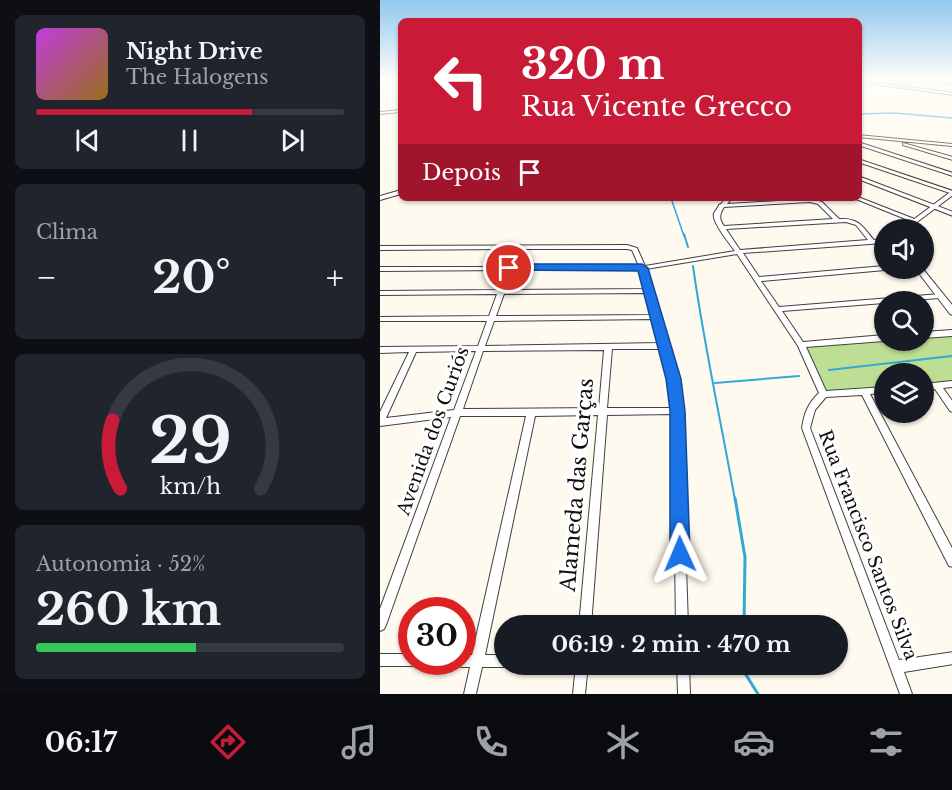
<!DOCTYPE html>
<html lang="pt">
<head>
<meta charset="utf-8">
<style>
	body { margin:0; font-family:"Libre Baskerville",serif; background:#20242c; color:#f1f3f6; height:100vh; display:flex; flex-direction:column; font-size:22px; white-space:nowrap }
	* { box-sizing:border-box; margin:0 }
	p { font-size:20px; color:#9ea1a6 }
	.icon { flex:none; width:33px; height:33px; fill:none; stroke:currentColor; stroke-width:2; stroke-linecap:round; stroke-linejoin:round }
	.map { position:relative; flex:1; overflow:hidden }
	.panel { display:flex; flex-direction:column; gap:15px; padding:15px; background:#0d0f14; width:380px }
	.panel>* { flex:none }
	.banner { position:absolute; left:18px; top:18px; width:464px; height:183px; border-radius:9px; box-shadow:0 2px 4px #0004; background:#c91a37; color:#fff; overflow:hidden }
	.fabs { position:absolute; left:494px; top:219px; display:grid; gap:12px }
	.fabs a { display:grid; place-items:center; width:60px; height:60px; border-radius:50%; background:#171b24; box-shadow:0 2px 4px #0004; font-size:30px }
	.speed { position:absolute; left:18px; top:597px; display:flex; gap:12px; font-size:30px; font-weight:700; text-align:center }
	.speed>* { display:grid; place-content:center; width:78px; height:78px; border-radius:50%; background:#171b24; box-shadow:0 2px 4px #0004; line-height:1 }
	.speed .limit { border:9px solid #d22; background:#fff; color:#111 }
	.pin { position:absolute; display:grid; place-items:center; width:51px; height:51px; color:#fff; margin:-26px; border:3px solid #fff; border-radius:50%; box-shadow:0 2px 6px #0007 }
	.me { position:absolute; width:66px; margin:-33px; rotate:359deg; stroke-linejoin:round; filter:drop-shadow(0 0 4px #0008) }
	.turn { display:flex; align-items:center; gap:21px; height:126px; padding:0 24px; font-size:27px }
	.turn .icon { width:78px; height:78px; stroke-width:2.5 }
	.turn b { display:block; font-size:42px; line-height:51px }
	.then { display:flex; align-items:center; height:57px; padding:0 24px; background:#0003; gap:12px; font-size:22px }
	.big { font-size:45px; font-weight:700; line-height:1.1 }
	.panel .widget { flex:1; display:flex; flex-direction:column; justify-content:center; gap:9px; min-width:0; padding:0 21px; border-radius:9px; background:#20242c }
	.panel .dial { align-items:center; gap:0 }
	.dial svg { height:156px; overflow:visible; fill:none; stroke:#363941; stroke-width:7; stroke-linecap:round; text-anchor:middle }
	.dial text { fill:#f1f3f6; stroke:none }
	.song { display:flex; align-items:center; gap:18px }
	.cover { width:72px; height:72px; border-radius:9px; background:linear-gradient(135deg,hsl(290 70% 55%),hsl(40 70% 35%)) }
	.played { height:6px; border-radius:3px; background:linear-gradient(90deg,#c91a37 70%,#363941 70%) }
	.keys { display:flex; justify-content:space-around; direction:ltr }
	.heat { display:flex; justify-content:space-between; align-items:center; font-size:33px; direction:ltr }
	.charge { height:9px; border-radius:4px; background:linear-gradient(90deg,#34c759 52%,#363941 0) }
	.trip { position:absolute; left:114px; top:615px; width:354px; height:60px; border-radius:30px; background:#171b24; box-shadow:0 2px 4px #0004; font-weight:700; line-height:60px; text-align:center }
	.dock { display:flex; height:96px; justify-content:space-around; align-items:center; background:#090b0e; color:#9ea1a6 }
	.dock .icon { width:42px; height:42px }
	.dock .current { color:#c91a37 }
	.dock b { font-size:27px; color:#f1f3f6 }
	main { display:flex; flex:1; min-height:0 }
	.map>svg:first-child { display:block }
	.forest { fill:#bedf93 }
	.lines { fill:none; stroke-linecap:round; stroke-linejoin:round }
	.stream-far2 { stroke:#30a8d8; stroke-width:1.5 }
	.stream-far1 { stroke:#30a8d8; stroke-width:2 }
	.stream { stroke:#30a8d8; stroke-width:3 }
	.minor-casing { stroke:#414141; stroke-width:2 }
	.tertiary-casing { stroke:#414141; stroke-width:2 }
	.minor { fill:#fff; fill-rule:evenodd }
	.tertiary { fill:#fff; fill-rule:evenodd }
	.route { fill:#1a73e8; stroke:#114b97; stroke-width:1.5 }
	.labels { text-anchor:middle; stroke-width:6; stroke-linejoin:round; paint-order:stroke }
	.street-label { font-size:18px; fill:#0e0e0e; stroke:#fff }
	.near-street-label { font-size:21px; fill:#0e0e0e; stroke:#fff }
</style>
</head>
<body>
<main>
<section class="panel">
<div class="widget">
<div class="song"><i class="cover"></i><div><b>Night Drive</b><p>The Halogens</p></div></div>
<div class="played"></div>
<div class="keys"><svg class="icon" aria-label="previous" viewBox="0 0 24 24"><path d="M18 5L8 12l10 7zM5 5v14"/></svg><svg class="icon" aria-label="pause" viewBox="0 0 24 24"><path d="M8 5v14M16 5v14"/></svg><svg class="icon" aria-label="next" viewBox="0 0 24 24"><path d="M6 5l10 7-10 7zM19 5v14"/></svg></div>
</div>
<div class="widget"><p>Clima</p>
<div class="heat"><a>−</a><b class="big">20°</b><a>+</a></div>
</div>
<div class="widget dial"><svg viewBox="0 0 100 80">
<path d="M14 69A42 42 0 1 1 86 69"/>
<path d="M14 69A42 42 0 0 1 10 34" stroke="#c91a37"/>
<text x="50" y="56" font-size="32" font-weight="700">29</text>
<text x="50" y="72" font-size="11">km/h</text>
</svg></div>
<div class="widget"><p>Autonomia · 52%</p><b class="big">260 km</b><div class="charge"></div></div>
</section>
<div class="map">
<svg width="573" height="694" viewBox="0 0 573 694">
	<rect width="100%" height="100%" fill="#fffaef"/>
	<path class="forest" d="M572 335V382L543 384V374H504V387L446 392 424 347 504 340H543V337Z"/>
	<g class="lines">
		<path class="stream-far2" d="M478 114 514 113 573 118
			M294 198 292 201 304 236"/>
		<path class="stream-far1" d="M304 234 308 247
			M313 266C324 345 341 422 355 500
			M449 370 573 356
			M335 383 419 376"/>
		<path class="stream" d="M355 498 365 557 364 626
			M364 664 363 670 378 694"/>
		<defs>
			<path id="minor" d="M507 79H514L530 83 528 84Z
				M543 79H551L573 83V85Z
				M478 80 573 93V95L478 82Z
				M21 110V112L0 114V112Z
				M478 135 573 144V146L478 137Z
				M478 142 573 173V176L478 145Z
				M523 143 573 157V160L523 145Z
				M478 159 573 191V194L478 162Z
				M478 176 573 212V216L478 179Z
				M21 190V194L0 200V196Z
				M478 197 537 220 538 221 535 223 533 222 476 199 475 198H478Z
				M346 198H352L347 204 432 199 442 202 459 219C479 218 482 226 494 240L504 239V243L363 253 379 277 504 266V268H508L505 270 381 281 399 307 560 294 563 296 560 298 504 302V303L402 311 423 342 504 335V341L426 347 446 391 504 387V393L490 394 573 550V567L569 566 482 395 446 397 435 410 430 428 519 660 573 652V664L524 672 532 694H520L422 428C424 414 428 403 439 393L418 346 357 254 266 269 279 308 290 349 301 411 308 626H296L293 414 227 415 211 626H199L218 415 155 416 105 655H124V664H129L124 667H102L96 694H84L90 667H82L78 665 76 662H82V655H92L146 416H80L6 625 4 629 0 631V609L71 417 0 426V412L29 352 0 353V347L98 346 107 321H0V317L109 316 117 294 0 295V291L118 290 126 270 0 271V267H127L134 249 0 250V246L247 245 257 248 265 266 355 251C349 243 331 221 334 213 336 210 338 208 339 205L341 204ZM430 202 438 204 453 219 344 226C339 219 339 215 344 207ZM466 222 476 225 488 240 360 250 346 229ZM140 249H247L252 250 259 266 133 267ZM132 270H260L267 289 125 290ZM268 293 274 315 116 316 124 294ZM276 319 282 343 105 346 114 321ZM232 349H283L292 408H227ZM224 350 219 408 83 409 103 351ZM96 351 74 410 6 418 36 352Z
				M573 330V336L543 338V332Z
				M573 381V387L563 388 573 402V412L570 411 555 389 543 390V384Z
				M0 654H32V662H38L36 664 32 666H0Z
				M196 664H208L205 694H193Z
				M297 664H309L310 694H298Z"/>
			<path id="tertiary" d="M573 190V195L537 222 532 230H525L533 220Z
				M535 268H542L573 306V315L570 314Z"/>
		</defs>
		<use href="#minor" class="minor-casing"/>
		<use href="#tertiary" class="tertiary-casing"/>
		<use href="#minor" class="minor"/>
		<use href="#tertiary" class="tertiary"/>
	</g>
	<linearGradient id="sky" x2="0" y2="1"><stop stop-color="#91c8f0"/><stop offset="0.45" stop-color="#fffdf8"/><stop offset="1" stop-color="#fffdf8" stop-opacity="0"/></linearGradient>
	<rect width="573" height="176" fill="url(#sky)"/>
	<path class="route" d="M129 264H262L268 268 301 379 305 411 310 554 307 561 300 563 293 561 290 554V411L286 379 258 271 125 270 124 268Z"/>
	<g class="labels">
		<g class="street-label">
			<text transform="translate(53 431) rotate(-70)" y="6">Avenida dos Curiós</text>
			<text transform="translate(488 545) rotate(69)" y="6">Rua Francisco Santos Silva</text>
		</g>
		<g class="near-street-label">
			<text transform="translate(197 485) rotate(-85)" y="7">Alameda das Garças</text>
		</g>
	</g>
</svg>
<div class="fabs">
<a><svg class="icon" aria-label="sound" viewBox="0 0 24 24"><path d="M4 9h4l5-4v14l-5-4H4zM17 9q2 3 0 6"/></svg></a>
<a><svg class="icon" aria-label="search" viewBox="0 0 24 24"><circle cx="10" cy="10" r="6"/><path d="M15 15l6 6"/></svg></a>
<a><svg class="icon" aria-label="layers" viewBox="0 0 24 24"><path d="M12 4l9 5-9 5-9-5zM3 14l9 5 9-5"/></svg></a>
</div>
<div class="speed"><div class="limit">30</div></div>
<div class="pin" style="left:129px;top:268px;background:#d93025"><svg class="icon" aria-label="arrive" viewBox="0 0 24 24"><path d="M6 21V4h12l-3 4 3 4H6"/></svg></div>
<svg class="me" style="left:300px;top:554px" viewBox="-20 -20 40 40"><path d="M0-17L14 15 0 8-14 15z" fill="#1a73e8" stroke="#fff" stroke-width="4"/></svg>
<div class="trip">06:19 · 2 min · 470 m</div>
<div class="banner">
<div class="turn"><svg class="icon" aria-label="left" viewBox="0 0 24 24"><path d="M17 20v-9H6M10 6l-5 5 5 5"/></svg><div><b>320 m</b>Rua Vicente Grecco</div></div>
<div class="then">Depois<svg class="icon" aria-label="arrive" viewBox="0 0 24 24"><path d="M6 21V4h12l-3 4 3 4H6"/></svg></div>
</div>
</div>
</main>
<nav class="dock">
<b>06:17</b>
<svg class="icon current" aria-label="directions" viewBox="0 0 24 24"><path d="M12 3l9 9-9 9-9-9zM9 14v-3h6M13 9l2 2-2 2"/></svg>
<svg class="icon" aria-label="music" viewBox="0 0 24 24"><path d="M9 18V5l10-2v13"/><circle cx="6" cy="18" r="3"/><circle cx="16" cy="16" r="3"/></svg>
<svg class="icon" aria-label="phone" viewBox="0 0 24 24"><path d="M5 4h4l2 5-3 2q2 4 5 5l2-3 5 2v4C11 20 4 13 5 4z"/></svg>
<svg class="icon" aria-label="climate" viewBox="0 0 24 24"><path d="M12 3v18M4 7l16 10M4 17L20 7"/></svg>
<svg class="icon" aria-label="car" viewBox="0 0 24 24"><path d="M5 17H2v-5l4-1 3-4h7l3 4 3 1v5h-3M9 17h6M6 11h13"/><circle cx="7" cy="17" r="2"/><circle cx="17" cy="17" r="2"/></svg>
<svg class="icon" aria-label="filters" viewBox="0 0 24 24"><path d="M4 7h16M4 17h16"/><circle cx="9" cy="7" r="2"/><circle cx="15" cy="17" r="2"/></svg>
</nav>
</body>
</html>
